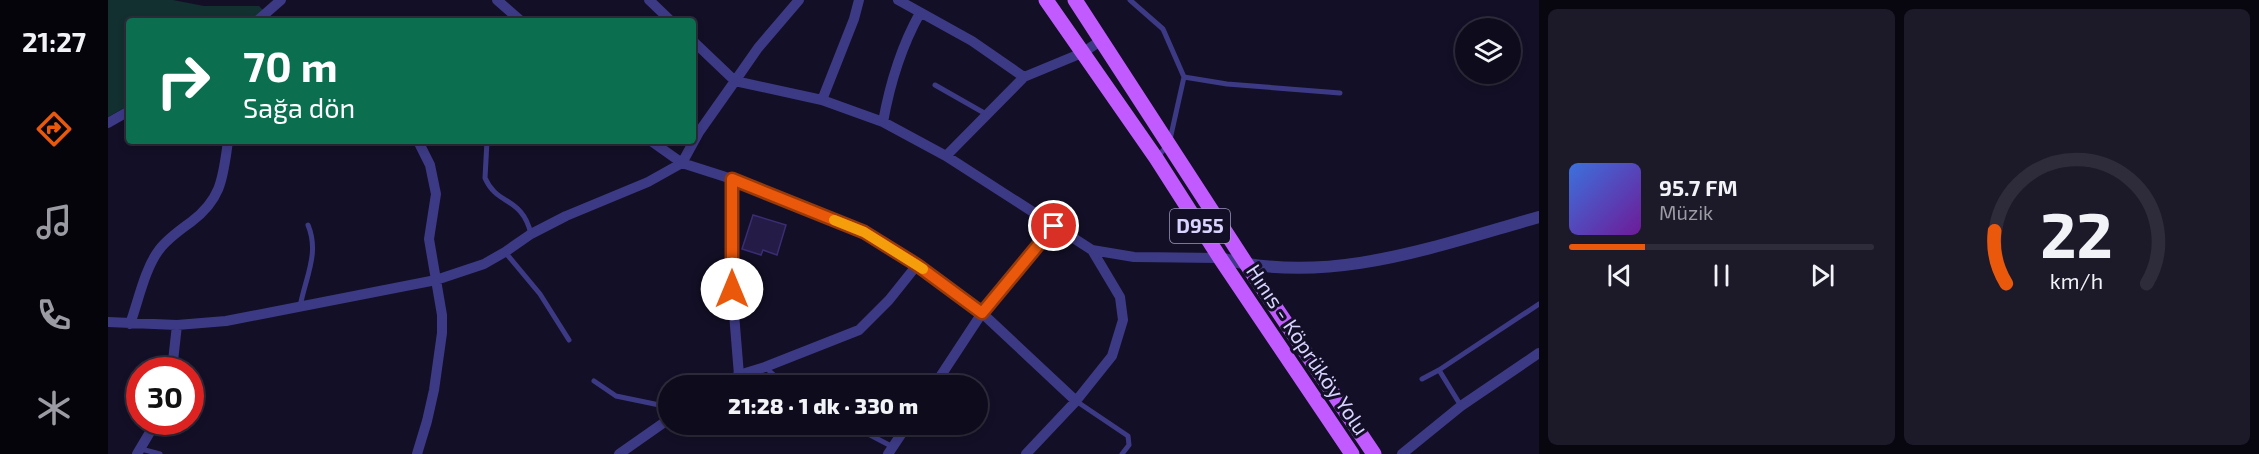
<!DOCTYPE html>
<html lang="tr">
<head>
<meta charset="utf-8">
<style>
	body { margin:0; font-family:"Exo 2",sans-serif; background:#1c1929; color:#f1f3f6; height:100vh; display:flex; flex-direction:column; font-size:22px; white-space:nowrap }
	* { box-sizing:border-box; margin:0 }
	p { font-size:20px; color:#9b9ba3 }
	.icon { flex:none; width:33px; height:33px; fill:none; stroke:currentColor; stroke-width:2; stroke-linecap:round; stroke-linejoin:round }
	.map { position:relative; flex:1; overflow:hidden }
	.sheet { display:flex; flex-direction:column; gap:9px; padding:9px; background:#08060f; width:720px }
	.sheet>* { flex:none }
	.banner { position:absolute; left:18px; top:18px; width:570px; height:126px; border-radius:6px; box-shadow:0 3px 9px #0003,0 0 0 2px #2e2b3b; background:#0b6e4f; color:#fff; overflow:hidden }
	.controls { position:absolute; left:1347px; top:18px; display:grid; gap:12px }
	.controls a { display:grid; place-items:center; width:66px; height:66px; border-radius:50%; background:#0e0b1c; box-shadow:0 3px 9px #0003,0 0 0 2px #2e2b3b; font-size:30px }
	.speed { position:absolute; left:18px; top:357px; display:flex; gap:12px; font-size:30px; font-weight:700; text-align:center }
	.speed>* { display:grid; place-content:center; width:78px; height:78px; border-radius:50%; background:#0e0b1c; box-shadow:0 3px 9px #0003,0 0 0 2px #2e2b3b; line-height:1 }
	.speed .limit { border:9px solid #d22; background:#fff; color:#111 }
	.pin { position:absolute; display:grid; place-items:center; width:51px; height:51px; color:#fff; margin:-26px; border:3px solid #fff; border-radius:50%; box-shadow:0 2px 6px #0007 }
	.me { position:absolute; width:66px; margin:-33px; rotate:0deg; stroke-linejoin:round; filter:drop-shadow(0 0 4px #0008) }
	.turn { display:flex; align-items:center; gap:21px; height:126px; padding:0 18px; font-size:27px }
	.turn .icon { width:78px; height:78px; stroke-width:2.5 }
	.turn b { display:block; font-size:42px; line-height:51px }
	.sheet .tile { flex:1; display:flex; flex-direction:column; justify-content:center; gap:9px; min-width:0; padding:0 21px; border-radius:9px; background:#1c1929 }
	.sheet .dial { align-items:center; gap:0 }
	.dial svg { height:156px; overflow:visible; fill:none; stroke:#2e2b3b; stroke-width:7; stroke-linecap:round; text-anchor:middle }
	.dial text { fill:#f1f3f6; stroke:none }
	.song { display:flex; align-items:center; gap:18px }
	.cover { width:72px; height:72px; border-radius:9px; background:linear-gradient(135deg,hsl(220 70% 55%),hsl(280 70% 35%)) }
	.played { height:6px; border-radius:3px; background:linear-gradient(90deg,#ea580c 25%,#2e2b3b 25%) }
	.keys { display:flex; justify-content:space-around; direction:ltr }
	.sheet .tiles { flex:1; display:grid; gap:9px; grid-template-columns:repeat(2,1fr) }
	.trip { position:absolute; left:550px; top:375px; width:330px; height:60px; border-radius:30px; background:#0e0b1c; box-shadow:0 3px 9px #0003,0 0 0 2px #2e2b3b; font-weight:800; line-height:60px; text-align:center }
	main { display:flex; flex:1; min-height:0 }
	.tabs { display:flex; flex-direction:column; width:108px; justify-content:space-around; align-items:center; background:#06040b; color:#9b9ba3 }
	.tabs .icon { width:42px; height:42px }
	.tabs .active { color:#ea580c }
	.tabs b { font-size:27px; color:#f1f3f6 }
	.map>svg:first-child { display:block }
	.green { fill:#12302f }
	.building { fill:#241b47; stroke:#3b2d73; stroke-width:1.5 }
	.lines { fill:none; stroke-linecap:round; stroke-linejoin:round }
	.service { stroke:#3d3a85; stroke-width:5 }
	.minor { stroke:#3d3a85; stroke-width:10 }
	.tertiary { stroke:#3d3a85; stroke-width:12 }
	.primary { stroke:#c25bff; stroke-width:15 }
	.route-casing { stroke:#983908; stroke-width:15 }
	.route { stroke:#ea580c; stroke-width:10 }
	.slow { stroke:#f59e0b; stroke-width:10 }
	.labels { text-anchor:middle; stroke-width:6; stroke-linejoin:round; paint-order:stroke }
	.shield { fill:#130f26; stroke:#9e99be; stroke-width:1.5 }
	.shield-label { font-size:20px; font-weight:bold; fill:#d9d4ff }
	.street-label { font-size:21px; fill:#d9d4ff; stroke:#130f26 }
</style>
</head>
<body>
<main>
<nav class="tabs">
<b>21:27</b>
<svg class="icon active" aria-label="directions" viewBox="0 0 24 24"><path d="M12 3l9 9-9 9-9-9zM9 14v-3h6M13 9l2 2-2 2"/></svg>
<svg class="icon" aria-label="music" viewBox="0 0 24 24"><path d="M9 18V5l10-2v13"/><circle cx="6" cy="18" r="3"/><circle cx="16" cy="16" r="3"/></svg>
<svg class="icon" aria-label="phone" viewBox="0 0 24 24"><path d="M5 4h4l2 5-3 2q2 4 5 5l2-3 5 2v4C11 20 4 13 5 4z"/></svg>
<svg class="icon" aria-label="climate" viewBox="0 0 24 24"><path d="M12 3v18M4 7l16 10M4 17L20 7"/></svg>
</nav>
<div class="map">
<svg width="1431" height="454" viewBox="0 0 1431 454">
	<rect width="100%" height="100%" fill="#130f26"/>
	<path class="green" d="M0 0H65L96 6H151L156 11 145 21H21V105L0 117Z"/>
	<path class="building" d="M645 215 678 225 669 255 655 250 653 255 634 249Z"/>
	<g class="lines">
		<path class="service" d="M1022 0 1055 29 1076 77 1061 144 1050 156
			M1076 77 1119 84 1232 93
			M827 85 878 114
			M379 141 377 178C389 206 414 196 423 234
			M397 252 432 294 461 340
			M192 307C197 278 212 254 200 225
			M657 367 678 386
			M1331 370 1353 406
			M1314 379 1331 370 1431 304
			M486 381 508 396 561 407
			M968 401 1020 436 1021 445 1014 454
			M741 424 785 447
			M33 449 52 454"/>
		<path class="minor" d="M389 0 413 21
			M541 0 563 21
			M790 0 864 41 916 77
			M149 21 173 0
			M585 41 627 81 714 100 775 122 838 156 984 250 1026 257 1112 258
			M714 100 746 19 751 0
			M775 122C782 83 793 47 812 13
			M0 123 21 111
			M543 141 574 163 624 179 756 232 809 265 874 313 968 401
			M838 156 916 77 974 53 994 40
			M624 179V289L631 375
			M0 322 69 325 118 321 328 280 376 264 397 252 423 234 458 216 540 182 574 163 591 132 627 81 650 48 691 0
			M22 324C30 302 37 268 51 250 59 239 72 230 83 222 114 199 115 177 120 141
			M64 370 69 325
			M613 386 631 375 657 367 751 330 781 300 809 265
			M826 386 874 313 946 226
			M29 454 48 422
			M309 454 319 421 326 390 334 333V315L321 239 328 194 322 165 310 141
			M511 454 561 419
			M780 454 800 424
			M918 454 968 401 1004 356 1015 320 1012 297 984 250
			M1294 454 1353 406 1431 353"/>
		<path class="tertiary" d="M1112 258C1220 287 1328 246 1431 217"/>
		<path class="primary" d="M938 0 1048 158 1112 258 1244 454
			M967 0 1139 265 1266 454"/>
	</g>
	<g class="lines">
		<defs>
			<path id="route" d="M624 289V179L756 232 809 265 874 313 946 226"/>
		</defs>
		<use href="#route" class="route-casing"/>
		<use href="#route" class="route"/>
		<path class="slow" d="M726 220 756 232 815 269"/>
	</g>
	<g class="labels">
		<rect class="shield" x="1062" y="209" width="60" height="34" rx="4.5"/>
		<g class="shield-label">
			<text x="1092" y="233">D955</text>
		</g>
		<g class="street-label">
			<text transform="translate(1199 350) rotate(56)" y="7">Hınıs - Köprüköy Yolu</text>
		</g>
	</g>
</svg>
<div class="controls">
<a><svg class="icon" aria-label="layers" viewBox="0 0 24 24"><path d="M12 4l9 5-9 5-9-5zM3 14l9 5 9-5"/></svg></a>
</div>
<div class="speed"><div class="limit">30</div></div>
<div class="pin" style="left:946px;top:226px;background:#d93025"><svg class="icon" aria-label="arrive" viewBox="0 0 24 24"><path d="M6 21V4h12l-3 4 3 4H6"/></svg></div>
<svg class="me" style="left:624px;top:289px" viewBox="-20 -20 40 40"><circle r="19" fill="#fff"/><path d="M0-13L10 11 0 6-10 11z" fill="#ea580c"/></svg>
<div class="trip">21:28 · 1 dk · 330 m</div>
<div class="banner">
<div class="turn"><svg class="icon" aria-label="right" viewBox="0 0 24 24"><path d="M7 20v-9h11M14 6l5 5-5 5"/></svg><div><b>70 m</b>Sağa dön</div></div>
</div>
</div>
<section class="sheet">
<div class="tiles">
<div class="tile">
<div class="song"><i class="cover"></i><div><b>95.7 FM</b><p>Müzik</p></div></div>
<div class="played"></div>
<div class="keys"><svg class="icon" aria-label="previous" viewBox="0 0 24 24"><path d="M18 5L8 12l10 7zM5 5v14"/></svg><svg class="icon" aria-label="pause" viewBox="0 0 24 24"><path d="M8 5v14M16 5v14"/></svg><svg class="icon" aria-label="next" viewBox="0 0 24 24"><path d="M6 5l10 7-10 7zM19 5v14"/></svg></div>
</div>
<div class="tile dial"><svg viewBox="0 0 100 80">
<path d="M14 69A42 42 0 1 1 86 69"/>
<path d="M14 69A42 42 0 0 1 8 42" stroke="#ea580c"/>
<text x="50" y="56" font-size="32" font-weight="700">22</text>
<text x="50" y="72" font-size="11">km/h</text>
</svg></div>
</div>
</section>
</main>
</body>
</html>
